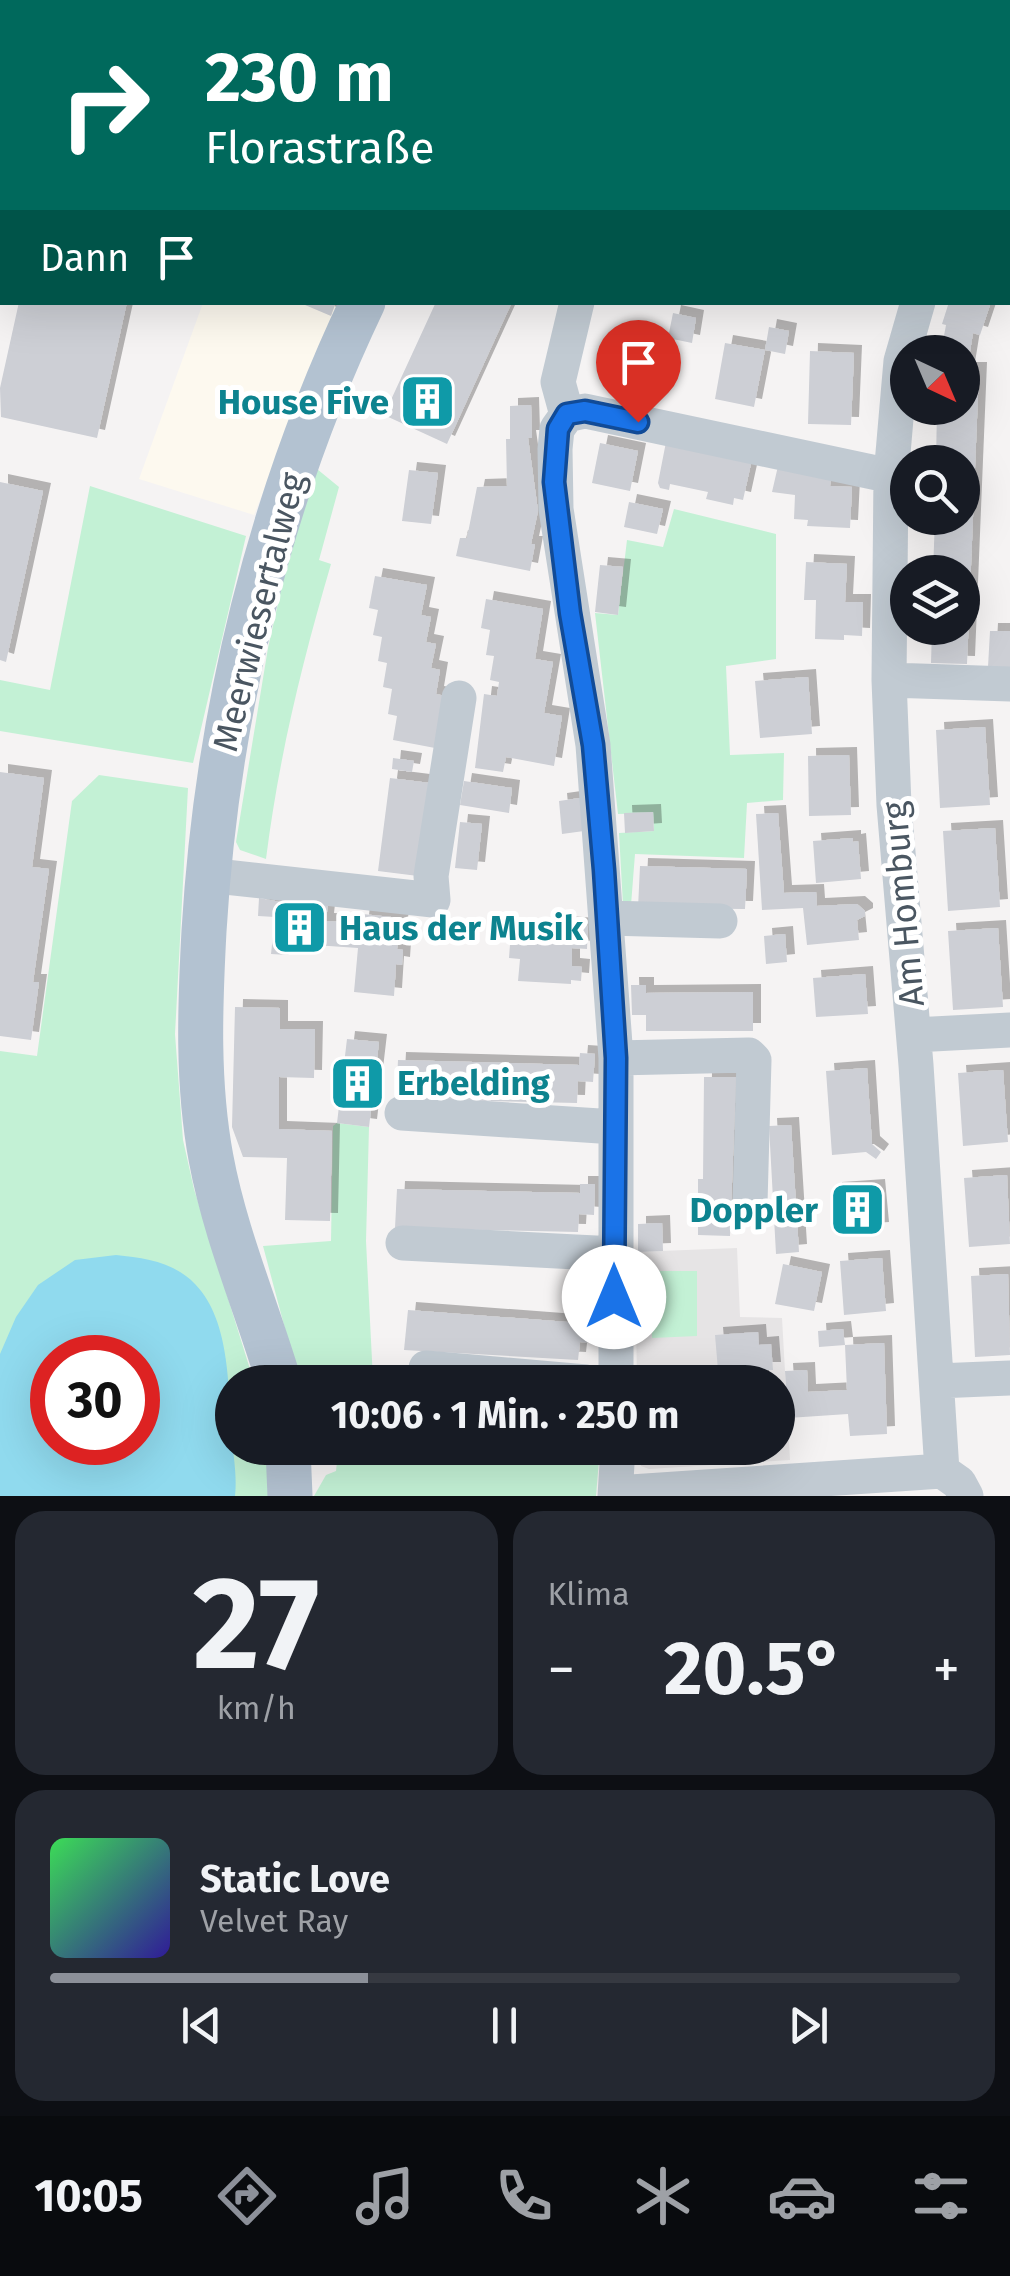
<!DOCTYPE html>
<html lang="de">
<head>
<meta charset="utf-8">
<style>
	body { margin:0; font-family:"Fira Sans",sans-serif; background:#242831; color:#f1f3f6; height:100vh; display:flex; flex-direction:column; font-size:38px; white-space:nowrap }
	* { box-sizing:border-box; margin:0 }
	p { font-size:32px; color:#9ea1a6 }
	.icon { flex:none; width:55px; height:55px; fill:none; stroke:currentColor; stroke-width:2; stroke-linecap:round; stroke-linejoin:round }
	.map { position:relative; height:1496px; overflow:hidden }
	.drawer { display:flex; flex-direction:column; gap:15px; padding:15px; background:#0d0f14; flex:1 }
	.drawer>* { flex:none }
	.top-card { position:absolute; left:0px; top:0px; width:1010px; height:305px; box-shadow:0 10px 40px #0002; background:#00695c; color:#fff; overflow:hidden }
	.needle { width:65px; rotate:136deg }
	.tools { position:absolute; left:890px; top:335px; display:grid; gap:20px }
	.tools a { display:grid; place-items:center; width:90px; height:90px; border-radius:50%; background:#171b24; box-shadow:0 10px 40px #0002; font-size:50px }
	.speed { position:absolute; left:30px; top:1335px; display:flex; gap:20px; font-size:50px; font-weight:700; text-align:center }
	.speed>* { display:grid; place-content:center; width:130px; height:130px; border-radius:50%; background:#171b24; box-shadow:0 10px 40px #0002; line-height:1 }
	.speed .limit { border:15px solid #d22; background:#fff; color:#111 }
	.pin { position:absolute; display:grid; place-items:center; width:85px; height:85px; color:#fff; margin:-102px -42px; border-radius:50% 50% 50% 0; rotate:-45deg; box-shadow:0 0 10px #0007 }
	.pin .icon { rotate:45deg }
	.me { position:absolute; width:110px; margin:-55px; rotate:0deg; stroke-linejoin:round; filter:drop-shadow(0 0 8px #0008) }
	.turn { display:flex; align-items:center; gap:35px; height:210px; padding:0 40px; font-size:45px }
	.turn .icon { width:130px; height:130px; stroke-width:2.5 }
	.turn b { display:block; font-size:70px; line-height:85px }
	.then { display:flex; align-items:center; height:95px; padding:0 40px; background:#0003; gap:20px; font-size:38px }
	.big { font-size:75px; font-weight:700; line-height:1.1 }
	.drawer .widget { flex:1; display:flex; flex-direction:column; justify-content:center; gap:15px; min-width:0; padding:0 35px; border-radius:30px; background:#242831 }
	.drawer .dial { align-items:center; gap:0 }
	.dial b { font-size:130px; line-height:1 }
	.song { display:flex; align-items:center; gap:30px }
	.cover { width:120px; height:120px; border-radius:15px; background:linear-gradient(135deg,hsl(130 70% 55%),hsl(250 70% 35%)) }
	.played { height:10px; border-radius:5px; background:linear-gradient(90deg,#8c9099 35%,#363941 35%) }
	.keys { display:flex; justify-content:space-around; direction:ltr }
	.heat { display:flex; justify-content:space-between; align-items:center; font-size:55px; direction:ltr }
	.drawer .tiles { flex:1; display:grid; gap:15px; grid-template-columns:1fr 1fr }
	.widget:last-child { grid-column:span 2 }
	.trip { position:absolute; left:215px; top:1365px; width:580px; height:100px; border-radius:50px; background:#171b24; box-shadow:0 10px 40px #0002; font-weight:700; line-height:100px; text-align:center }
	.dock { display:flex; height:160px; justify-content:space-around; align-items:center; background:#090b0e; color:#9ea1a6 }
	.dock .icon { width:70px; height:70px }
	.dock .on { color:#8c9099 }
	.dock b { font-size:45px; color:#f1f3f6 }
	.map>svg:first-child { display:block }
	.commercial { fill:#fdf9ef }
	.education { fill:#e6e4e5 }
	.green { fill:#c3f1d5; fill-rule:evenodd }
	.water { fill:#90daee; fill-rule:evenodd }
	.building { fill:#cdcfd5; filter:url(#shadow) }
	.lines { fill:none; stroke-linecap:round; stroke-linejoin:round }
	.minor { stroke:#c1cad2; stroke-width:35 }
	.major { stroke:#b3c2d1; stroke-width:45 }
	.route-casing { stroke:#114b97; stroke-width:25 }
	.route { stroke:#1a73e8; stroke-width:18 }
	.labels { text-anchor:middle; stroke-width:10; stroke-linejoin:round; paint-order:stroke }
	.culture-label { font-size:35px; font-weight:bold; fill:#0d838f; stroke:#fff; text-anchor:end }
	.street-label { font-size:35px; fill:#4a5661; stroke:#fff }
</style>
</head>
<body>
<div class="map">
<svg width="1010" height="1496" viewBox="0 0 1010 1496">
	<defs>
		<filter id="shadow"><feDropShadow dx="8" dy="-8" stdDeviation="0" flood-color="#0004"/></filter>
	</defs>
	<rect width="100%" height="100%" fill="#f5f3f3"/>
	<path class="commercial" d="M203 303H337L254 515 139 479Z"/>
	<path class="education" d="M737 1248 740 1317 782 1318 790 1460 649 1469 641 1466 638 1448H778V1382H637L635 1252Z"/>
	<path class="green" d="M317 469 339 487 319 560 331 564C302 663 279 756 266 859L240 850 236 842 268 648 290 550Z
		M90 486 246 536 193 763 0 731V680L50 690Z
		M674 509 776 534V659L726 666 730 755 784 753 783 800 747 803 744 858 635 854 631 905H623L619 833 654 831 653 813 618 814 595 613 618 615 627 540 663 547Z
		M99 775 188 788 175 1034 183 1140 194 1189 254 1382H232V1448H273L274 1496H0V1051L37 1056 72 801ZM52 1358H138V1442H52Z
		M337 1123 369 1127 366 1241 373 1380 399 1382H303L302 1376 297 1374 263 1246 331 1241 333 1126Z
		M651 1271H697V1336L652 1338Z
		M328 1448H600L596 1496H314L326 1475 336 1471 338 1452Z"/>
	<path class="water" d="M116 1255C145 1258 174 1262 195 1284 232 1322 228 1394 232 1442 234 1458 237 1478 235 1496H0V1354L16 1317 38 1285 75 1260ZM52 1358H138V1442H52Z"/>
	<path class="building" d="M19 302H127L97 438 1 417 0 388Z
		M298 302H336L331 316Z
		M436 302H512L447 444 384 415Z
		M949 302H991L980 335 973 333 967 370H979L967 664 931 663 932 628H962V572H933L935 518H962V462H936L937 408H962V352H941L946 325 942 324Z
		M673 313 696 318 692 343 668 338Z
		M769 327 789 331 785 354 765 350 754 407 715 399 725 343 765 350Z
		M625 337 667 346 657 394 614 384Z
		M810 351 854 353 851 425 808 424Z
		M531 405 532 438H528L538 511 531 544H535L530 571 456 556 460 538H467L477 487 507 486 506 439H510V406Z
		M666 442 752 459 743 500 734 498 733 505 706 499 708 492 670 484 669 490 660 488 658 483Z
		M600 443 638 451 630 491 592 483Z
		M778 466 831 477 830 486 852 487 850 528 807 526 808 520 794 519 795 495 772 492Z
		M409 470 438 473 431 524 402 521Z
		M0 482 43 491 6 662 0 660Z
		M629 502 663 509 657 534 624 527Z
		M806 562 847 564 845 602H863L862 636 844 635V640L815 639 816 600H804Z
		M600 565 623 567 618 615 595 612Z
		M375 576 427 585 421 615 431 617 426 642 436 644 431 668 440 670 436 694 445 696 435 748 393 740 397 716 388 714 392 689 383 687 387 663 378 661 382 637 373 635 378 610 369 608Z
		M486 599 543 609 535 659 553 662 544 713 562 716 554 766 506 757 503 772 475 768 484 694 497 696 499 682 490 680 494 656 486 655 490 630 481 628Z
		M990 631H1010V668L988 667Z
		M808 677 812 734 760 738 755 681Z
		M985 727 990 805 940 808 936 730Z
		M849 755 851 815 809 816 808 756Z
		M393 758 414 761 412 772 392 769Z
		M0 772 44 778 32 867 49 869 33 982H39L31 1040 0 1036Z
		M390 778 430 783 418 876 378 871Z
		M464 781 512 788 509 813 460 805Z
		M580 798 584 831 562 834 559 801Z
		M653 812 654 831 625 833 624 813Z
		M778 813 784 893 816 892 817 906 857 904 865 911V916L857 920 859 940 807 945 803 908 762 910 756 814Z
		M460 822 482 824 477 870 455 868Z
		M995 828 1000 907 948 911 943 831Z
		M853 838V842L858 841 861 879 816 883 813 841Z
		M640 866 747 869 745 909 638 908Z
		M259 898 291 904 294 900 304 901 306 905 315 906 319 902 328 903 326 921 361 923 362 914 401 918 397 949 403 950 402 965 396 964 394 996 354 992 358 948 300 944 288 955 271 954 275 917 258 916Z
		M561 924 588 926 587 949 572 948V966L582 967 581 981 571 980V984L518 981 520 959 509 958 511 931H525V941L560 943Z
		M998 928 1003 1007 953 1010 948 931Z
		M785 934 787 962 766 964 764 936Z
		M865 974 868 1014 816 1017 813 978Z
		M631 985H646V993L753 992V1031H646V1015H632Z
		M235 1007 280 1008V1029H315L314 1078 279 1077V1129L332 1131 330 1221 285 1220 287 1158 243 1157 232 1127Z
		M347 1039 379 1042 369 1127 337 1123Z
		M580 1053 595 1054 593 1082 578 1081 577 1103 396 1099 398 1060 579 1065Z
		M867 1068 872 1144 881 1152 876 1159 866 1152 832 1155 826 1071Z
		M1003 1070 1008 1142 963 1146 958 1073Z
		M704 1077H736L730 1236 698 1235V1179H703Z
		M791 1125 799 1252 776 1254 769 1126Z
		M1007 1175 1010 1244 969 1247 964 1178Z
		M580 1184H595L594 1215 579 1214 578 1232 395 1228 397 1189 580 1193Z
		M877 1187 881 1230 837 1233 834 1190Z
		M662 1223 663 1251 638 1252V1224Z
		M882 1258 886 1311 844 1315 840 1261Z
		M783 1264 822 1272 814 1311 775 1304Z
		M1008 1274 1010 1355 975 1357 971 1276Z
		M585 1290 592 1296 599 1315 596 1343 580 1342 578 1360 404 1350 408 1310 581 1323Z
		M843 1329 845 1345 819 1347 818 1331Z
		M758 1332 759 1345 771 1344 773 1370H761V1382H719L715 1335Z
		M884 1343 887 1434 850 1436 848 1414 788 1418 785 1371 807 1370 808 1392 847 1390 845 1345Z"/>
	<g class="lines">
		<path class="minor" d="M1006 2 1007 0
			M1008 47 1010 48
			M0 146 2 148
			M0 215 2 209
			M918 302 901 361 891 476 889 680 894 805 916 1065 942 1471 959 1483 966 1496
			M567 415 558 382 577 302
			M889 680 1010 684
			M207 875 433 900 431 876 459 698
			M607 918 720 921
			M914 1035 1010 1030
			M616 1058 749 1055 754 1060 750 1203
			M402 1113 615 1127
			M403 1243 615 1254
			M426 1368 586 1382
			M937 1381 1010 1378
			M616 1382V1058L593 745 556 509 555 449 557 429 567 415 585 411 891 476
			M616 1493 942 1471
			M615 1496 618 1448"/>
		<path class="major" d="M551 2 553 0
			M279 1382C257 1308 225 1234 211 1158 197 1083 200 1006 204 931 217 713 269 499 363 302
			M288 1448 290 1496"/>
	</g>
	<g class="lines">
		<defs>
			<path id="route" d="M614 1297 616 1058 604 870 593 745 570 613 554 482 558 429 567 414 585 411 638 422"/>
		</defs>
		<use href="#route" class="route-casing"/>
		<use href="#route" class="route"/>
	</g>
	<defs>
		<symbol id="building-square" viewBox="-11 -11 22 22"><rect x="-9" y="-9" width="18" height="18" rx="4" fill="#0f9aa8" stroke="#fff"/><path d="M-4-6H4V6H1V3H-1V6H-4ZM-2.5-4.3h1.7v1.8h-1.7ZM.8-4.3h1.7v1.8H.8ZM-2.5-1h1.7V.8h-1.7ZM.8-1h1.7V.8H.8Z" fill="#fff"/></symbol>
	</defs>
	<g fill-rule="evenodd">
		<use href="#building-square" x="396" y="370" width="63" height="63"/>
		<use href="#building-square" x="268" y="896" width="63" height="63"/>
		<use href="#building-square" x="326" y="1052" width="63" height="63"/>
		<use href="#building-square" x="826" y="1178" width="63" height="63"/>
	</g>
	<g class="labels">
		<g class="culture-label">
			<text x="389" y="414">House Five</text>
			<text x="339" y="940" text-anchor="start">Haus der Musik</text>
			<text x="397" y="1095" text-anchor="start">Erbelding</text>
			<text x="818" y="1222">Doppler</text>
		</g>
		<g class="street-label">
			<text transform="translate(259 612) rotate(-76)" y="12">Meerwiesertalweg</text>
			<text transform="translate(903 904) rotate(-95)" y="12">Am Homburg</text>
		</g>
	</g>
</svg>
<div class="tools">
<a><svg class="needle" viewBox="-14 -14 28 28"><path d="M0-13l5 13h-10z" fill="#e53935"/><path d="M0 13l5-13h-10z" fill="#9ea1a6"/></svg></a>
<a><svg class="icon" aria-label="search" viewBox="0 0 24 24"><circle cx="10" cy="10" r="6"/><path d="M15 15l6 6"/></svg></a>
<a><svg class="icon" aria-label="layers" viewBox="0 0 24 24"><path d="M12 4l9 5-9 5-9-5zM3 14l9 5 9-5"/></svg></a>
</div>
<div class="speed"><div class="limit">30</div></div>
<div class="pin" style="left:638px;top:422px;background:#d93025"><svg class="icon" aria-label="arrive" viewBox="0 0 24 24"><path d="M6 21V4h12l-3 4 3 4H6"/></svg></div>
<svg class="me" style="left:614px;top:1297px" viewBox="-20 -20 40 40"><circle r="19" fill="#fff"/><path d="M0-13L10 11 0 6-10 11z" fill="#1a73e8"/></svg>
<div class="trip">10:06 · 1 Min. · 250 m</div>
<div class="top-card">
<div class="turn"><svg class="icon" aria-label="right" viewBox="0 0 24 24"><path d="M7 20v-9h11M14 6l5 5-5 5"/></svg><div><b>230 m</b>Florastraße</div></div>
<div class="then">Dann<svg class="icon" aria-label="arrive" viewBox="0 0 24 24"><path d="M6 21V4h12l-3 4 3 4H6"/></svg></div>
</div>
</div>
<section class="drawer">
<div class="tiles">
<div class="widget dial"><b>27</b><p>km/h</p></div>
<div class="widget"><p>Klima</p>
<div class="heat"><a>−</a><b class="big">20.5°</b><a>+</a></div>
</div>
<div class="widget">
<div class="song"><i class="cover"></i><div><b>Static Love</b><p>Velvet Ray</p></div></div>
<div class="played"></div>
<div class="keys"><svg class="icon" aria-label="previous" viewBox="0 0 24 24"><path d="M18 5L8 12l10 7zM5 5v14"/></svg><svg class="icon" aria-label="pause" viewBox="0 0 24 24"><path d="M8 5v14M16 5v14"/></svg><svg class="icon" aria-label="next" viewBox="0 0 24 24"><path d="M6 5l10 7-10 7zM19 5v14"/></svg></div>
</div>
</div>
</section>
<nav class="dock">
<b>10:05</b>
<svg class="icon on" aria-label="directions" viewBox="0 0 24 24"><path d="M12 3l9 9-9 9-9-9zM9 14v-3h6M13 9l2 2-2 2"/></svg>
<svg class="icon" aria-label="music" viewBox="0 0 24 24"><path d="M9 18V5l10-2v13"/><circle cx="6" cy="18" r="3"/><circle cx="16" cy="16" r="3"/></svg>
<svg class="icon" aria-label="phone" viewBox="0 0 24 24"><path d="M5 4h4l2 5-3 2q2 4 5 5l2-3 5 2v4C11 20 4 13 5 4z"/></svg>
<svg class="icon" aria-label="climate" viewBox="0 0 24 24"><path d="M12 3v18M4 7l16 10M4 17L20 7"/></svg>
<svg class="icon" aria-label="car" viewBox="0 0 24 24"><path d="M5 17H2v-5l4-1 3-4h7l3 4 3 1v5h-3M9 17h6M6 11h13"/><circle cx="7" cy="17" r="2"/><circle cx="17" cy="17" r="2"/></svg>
<svg class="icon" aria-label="filters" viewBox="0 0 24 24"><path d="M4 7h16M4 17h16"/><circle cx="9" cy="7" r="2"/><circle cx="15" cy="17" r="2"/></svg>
</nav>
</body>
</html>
